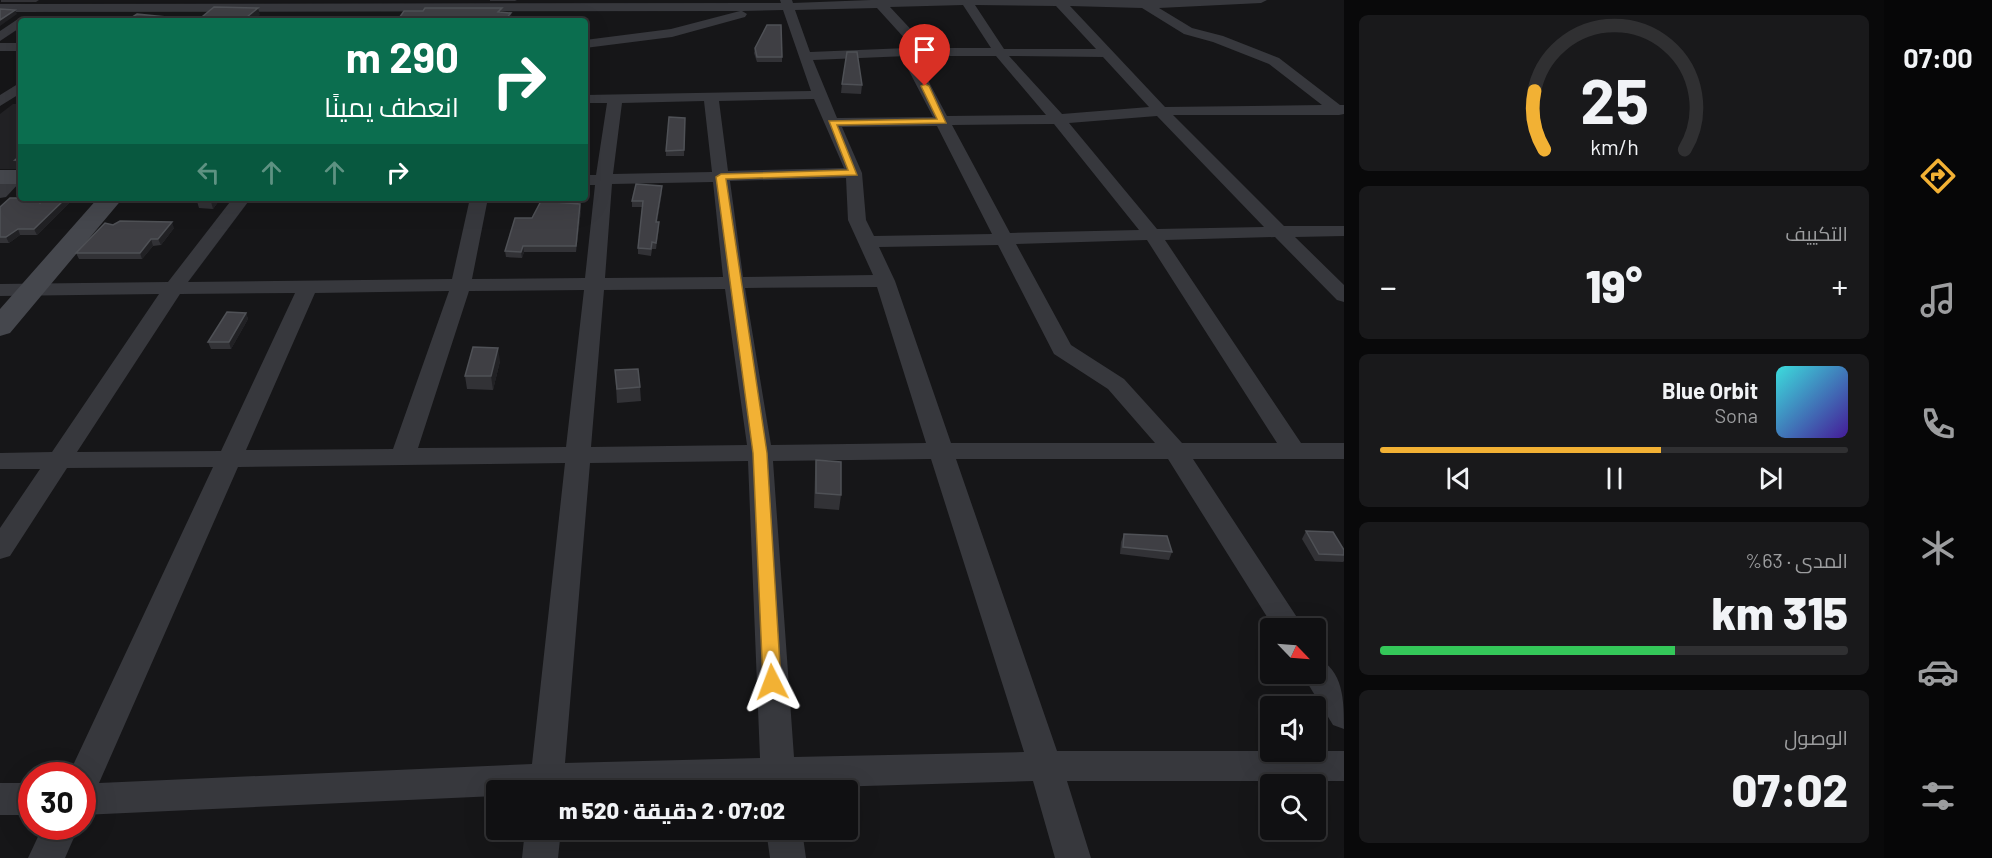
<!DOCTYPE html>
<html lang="ar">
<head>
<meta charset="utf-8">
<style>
	body { margin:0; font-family:Barlow,Cairo,sans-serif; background:#19191b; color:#f1f3f6; direction:rtl; height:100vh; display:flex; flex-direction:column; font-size:22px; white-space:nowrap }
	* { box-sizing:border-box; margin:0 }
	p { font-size:20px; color:#9c9d9f }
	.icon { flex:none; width:33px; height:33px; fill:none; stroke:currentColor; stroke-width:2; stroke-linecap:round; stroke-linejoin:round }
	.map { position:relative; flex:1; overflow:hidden; direction:ltr }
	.panel { display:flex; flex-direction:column; gap:15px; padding:15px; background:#09090a; width:540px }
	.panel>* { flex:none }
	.banner { position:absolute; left:18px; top:18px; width:570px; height:183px; border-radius:6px; box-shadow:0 6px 24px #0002,0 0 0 2px #303032; direction:rtl; background:#0b6e4f; color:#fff; overflow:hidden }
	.needle { width:39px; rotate:115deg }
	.buttons { position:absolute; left:1260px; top:618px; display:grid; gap:12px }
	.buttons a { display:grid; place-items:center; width:66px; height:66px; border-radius:6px; background:#101012; box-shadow:0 6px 24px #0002,0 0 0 2px #303032; font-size:30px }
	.speed { position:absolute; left:18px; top:762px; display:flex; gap:12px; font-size:30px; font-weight:700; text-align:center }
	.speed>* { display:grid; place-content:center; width:78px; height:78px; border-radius:50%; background:#101012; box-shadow:0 6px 24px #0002,0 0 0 2px #303032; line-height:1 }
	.speed .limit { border:9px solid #d22; background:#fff; color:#111 }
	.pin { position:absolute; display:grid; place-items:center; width:51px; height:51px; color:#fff; margin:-62px -26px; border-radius:50% 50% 50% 0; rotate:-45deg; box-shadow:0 0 6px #0007 }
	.pin .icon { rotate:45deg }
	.me { position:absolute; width:66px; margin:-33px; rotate:357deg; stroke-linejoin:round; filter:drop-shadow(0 0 4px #0008) }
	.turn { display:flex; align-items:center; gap:21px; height:126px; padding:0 30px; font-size:27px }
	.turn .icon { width:78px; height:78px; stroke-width:2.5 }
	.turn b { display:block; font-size:42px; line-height:51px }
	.lanes { display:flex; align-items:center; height:57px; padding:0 30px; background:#0003; justify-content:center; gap:30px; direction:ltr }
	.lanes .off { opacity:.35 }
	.big { font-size:45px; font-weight:800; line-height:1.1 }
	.panel .card { flex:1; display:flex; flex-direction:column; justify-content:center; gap:9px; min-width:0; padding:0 21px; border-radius:9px; background:#19191b }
	.panel .dial { align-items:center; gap:0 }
	.dial svg { height:156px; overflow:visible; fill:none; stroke:#303032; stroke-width:7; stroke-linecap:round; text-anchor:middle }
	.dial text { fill:#f1f3f6; stroke:none }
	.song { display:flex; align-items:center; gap:18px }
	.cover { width:72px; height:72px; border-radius:9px; background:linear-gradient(135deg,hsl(180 70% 55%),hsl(260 70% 35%)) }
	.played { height:6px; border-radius:3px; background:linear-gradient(90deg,#f2b134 60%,#303032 60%) }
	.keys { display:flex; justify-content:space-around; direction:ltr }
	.heat { display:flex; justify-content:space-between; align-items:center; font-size:33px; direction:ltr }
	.charge { height:9px; border-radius:4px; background:linear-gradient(90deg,#34c759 63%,#303032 0) }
	.trip { position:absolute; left:486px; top:780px; width:372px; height:60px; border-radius:6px; background:#101012; box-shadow:0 6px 24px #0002,0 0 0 2px #303032; font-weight:800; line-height:60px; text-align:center; direction:rtl }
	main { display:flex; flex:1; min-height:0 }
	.tabs { display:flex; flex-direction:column; width:108px; justify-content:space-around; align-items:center; background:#060607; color:#9c9d9f }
	.tabs .icon { width:42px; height:42px }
	.tabs .active { color:#f2b134 }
	.tabs b { font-size:27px; color:#f1f3f6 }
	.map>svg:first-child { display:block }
	.built { fill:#222225 }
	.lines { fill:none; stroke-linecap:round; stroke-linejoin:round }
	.street { fill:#37383d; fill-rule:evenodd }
	.secondary { fill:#45474d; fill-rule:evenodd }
	.wall { fill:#323236 }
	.shaded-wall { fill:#212124 }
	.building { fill:#3f3f44; stroke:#4f5156; stroke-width:1.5 }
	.route { fill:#f2b134; stroke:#9d7322; stroke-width:1.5 }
</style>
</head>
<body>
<main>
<nav class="tabs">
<b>07:00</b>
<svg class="icon active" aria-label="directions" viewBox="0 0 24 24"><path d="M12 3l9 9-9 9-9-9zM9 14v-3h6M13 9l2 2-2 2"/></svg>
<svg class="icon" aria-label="music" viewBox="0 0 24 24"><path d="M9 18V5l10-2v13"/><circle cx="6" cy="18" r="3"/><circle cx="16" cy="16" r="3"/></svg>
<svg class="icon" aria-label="phone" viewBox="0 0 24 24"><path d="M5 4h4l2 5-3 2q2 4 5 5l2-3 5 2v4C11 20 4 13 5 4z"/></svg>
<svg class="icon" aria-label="climate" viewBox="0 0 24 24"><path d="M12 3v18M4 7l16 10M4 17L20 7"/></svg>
<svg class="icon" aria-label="car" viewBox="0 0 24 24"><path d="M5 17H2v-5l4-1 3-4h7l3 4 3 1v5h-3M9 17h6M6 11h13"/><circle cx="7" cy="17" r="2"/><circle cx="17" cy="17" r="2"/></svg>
<svg class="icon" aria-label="filters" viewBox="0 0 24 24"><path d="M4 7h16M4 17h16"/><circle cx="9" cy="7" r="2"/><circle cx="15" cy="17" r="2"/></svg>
</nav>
<section class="panel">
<div class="card dial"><svg viewBox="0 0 100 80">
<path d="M14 69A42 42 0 1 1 86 69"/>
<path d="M14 69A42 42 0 0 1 9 39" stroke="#f2b134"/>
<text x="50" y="56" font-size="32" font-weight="700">25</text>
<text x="50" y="72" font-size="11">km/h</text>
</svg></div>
<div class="card"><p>التكييف</p>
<div class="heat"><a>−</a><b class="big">19°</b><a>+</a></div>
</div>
<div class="card">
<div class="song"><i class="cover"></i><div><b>Blue Orbit</b><p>Sona</p></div></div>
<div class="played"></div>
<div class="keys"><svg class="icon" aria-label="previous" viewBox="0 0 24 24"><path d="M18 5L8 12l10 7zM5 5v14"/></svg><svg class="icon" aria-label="pause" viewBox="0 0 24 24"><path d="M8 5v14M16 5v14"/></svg><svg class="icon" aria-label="next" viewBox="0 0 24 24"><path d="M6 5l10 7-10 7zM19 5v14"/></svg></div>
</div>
<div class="card"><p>المدى · 63%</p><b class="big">315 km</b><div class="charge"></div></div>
<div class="card"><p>الوصول</p><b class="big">07:02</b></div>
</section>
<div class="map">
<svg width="1344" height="858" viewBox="0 0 1344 858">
	<rect width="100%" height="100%" fill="#161618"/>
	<path class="built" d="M13 104H21V169H0V114Z"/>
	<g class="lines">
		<path class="street" d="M780 0H792L793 3 871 0H1267L1261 3 1159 8 1192 28 1223 36 1279 58 1340 105H1344V114L1339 115H1173L1284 226H1344V236L1295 237 1344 285V302L1337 300 1275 237 1165 240 1301 443H1344V459H1193L1304 628H1274L1168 459H956L1057 751H1344V781H1067L1091 858H1055L1033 781 796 788V790H496V796L82 815V776H68L213 467 67 468 10 556 0 559V528L40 469H0V453L52 452 159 294 0 296V284L168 282 233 198H251L188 282 452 279 470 198H488L472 279 585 278 595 185H585V175H596L607 103H585V95L811 91 783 10 742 11 747 14 745 17 672 37 585 48V40L671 29 740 11 0 12V4L770 3H781ZM963 5 991 48H920L918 37 890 7ZM975 5 1056 6 1096 49H1004ZM1070 6 1142 8 1184 34 1213 42 1269 64 1322 105 1165 107ZM877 8 907 41V48L810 52 795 10ZM907 56 908 69 933 117 837 118 813 60ZM921 56H996L1046 115 947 116 922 69ZM1009 56 1103 57 1149 107 1062 114ZM814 99 844 168 728 171 719 101ZM704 101 712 172 613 174 622 103ZM1157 116 1264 227 1157 229 1069 123ZM1054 124 1139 230 1010 233 952 125ZM937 126 992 234 874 236 866 220 862 173 842 127ZM846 178 848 220 873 275 743 277 730 181ZM713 182 723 277 605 278 612 184ZM1147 240 1277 443H1182L1124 379 1071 345 1016 244ZM998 245 1054 354 1108 389 1155 443H951L895 281 879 247ZM877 287 926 443 771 445 745 288ZM725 289 747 445 591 447 604 290ZM584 290 566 447 418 448 469 291ZM449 291 393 449 246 450 315 293ZM295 293 221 451 77 452 180 294ZM931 459 1024 752 794 757 773 461ZM748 461 760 758 565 763 590 463ZM565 463 532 764 99 783 238 467Z
			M21 17 27 21H21V27L0 41V31Z
			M0 43H21V51H0Z
			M21 82V93L0 106V95Z
			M16 172 21 173V181L6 197 0 198V183L10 173Z
			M1316 658C1344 669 1344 702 1344 729L1333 725 1302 674H1316Z
			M0 783H32V815H0Z
			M43 826H79L65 858H28Z
			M525 830H561L558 858H522Z
			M766 830H802L806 858H770Z"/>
		<path class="secondary" d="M0 170H21V184H0Z
			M98 198H123L10 333 0 336V309Z"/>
	</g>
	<path class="wall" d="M1 0H39L36 2H1Z
		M490 0H517L515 1H490Z
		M755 48 782 57V62H757L754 53Z
		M842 84 862 85 861 94 841 93Z
		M685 118 684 156H666V151Z
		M21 155V168H19L15 160Z
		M662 192 657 222H659V228L656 249H652L651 256 638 254V248L642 207H632V201Z
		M47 198H74L37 235H20L9 243H0V207L40 203Z
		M196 198H221L213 209 199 208Z
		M580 204 581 210 576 252H524L522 258 506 257 505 251 532 218Z
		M113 225 174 228 161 245 153 246 142 259H79L76 253Z
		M246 313 248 319 231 349H211L208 342Z
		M500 361 493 390 467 389 465 376Z
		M615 370 640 387 641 401 617 403Z
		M816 460 841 495 839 510 814 508 815 474Z
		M1306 531 1344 550V561L1343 562 1315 561 1302 539Z
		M1124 534 1172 552 1169 560 1120 554 1121 542Z"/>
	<path class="shaded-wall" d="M258 8 260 15 252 21H242Z
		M15 10 17 14 0 26V20Z
		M511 13 512 18 510 21H504Z
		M662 186V192L656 228V222Z
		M66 198H74L37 235 34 229Z
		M210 198H221L213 209Z
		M580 204 581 210 576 252V246Z
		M172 222 174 228 161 245 158 239Z
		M659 222V228L656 249V243Z
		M18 229 20 235 9 243 6 237Z
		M151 239 153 246 142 259 140 253Z
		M523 246 524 252 522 258 521 252Z
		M246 313 248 319 231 349 229 342Z
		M498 348 500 361 493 390 491 376Z"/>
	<path class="building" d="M214 7 258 8 242 21H197Z
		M425 8H502L498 12 511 13 504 21H397L404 11H423Z
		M0 9 15 10 0 20Z
		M137 14 186 19V21H126Z
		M767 25H781L782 57H757L755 48Z
		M847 52H857L862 85 842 84Z
		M669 117 685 118 684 150 666 151Z
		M21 155V160H15Z
		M636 184 662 186 656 222H659L656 243 652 242 651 249 638 248 643 201H632Z
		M10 198H36L40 203 47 198H66L34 229H18L6 237H0V207Z
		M541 201 580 204 576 246H523L521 252 505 251 515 218H532Z
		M120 221 172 222 158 239H151L140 253H76L105 223 113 225Z
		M227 312 246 313 229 342H208Z
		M473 347 498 348 491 376H465Z
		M638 369 640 387 617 389 615 370Z
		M816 460 841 462V495L816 493Z
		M1306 531 1333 532 1344 550V555L1319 554Z
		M1124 534 1167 536 1172 552 1123 547Z"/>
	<path class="route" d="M925 84 929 86 946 123 837 125 857 175 726 179 767 453 781 682 779 687 772 689 766 687 763 682 753 453 716 177 721 174 848 170 829 121 937 119 921 86Z"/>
</svg>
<div class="buttons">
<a><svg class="needle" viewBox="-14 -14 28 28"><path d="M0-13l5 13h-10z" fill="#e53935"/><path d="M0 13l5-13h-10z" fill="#9c9d9f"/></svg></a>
<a><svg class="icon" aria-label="sound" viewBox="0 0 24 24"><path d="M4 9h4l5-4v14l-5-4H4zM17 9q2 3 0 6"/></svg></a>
<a><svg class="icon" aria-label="search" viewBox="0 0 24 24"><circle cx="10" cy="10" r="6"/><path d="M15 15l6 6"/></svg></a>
</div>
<div class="speed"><div class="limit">30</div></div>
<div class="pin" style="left:925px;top:86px;background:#d93025"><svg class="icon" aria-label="arrive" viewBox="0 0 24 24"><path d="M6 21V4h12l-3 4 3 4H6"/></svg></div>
<svg class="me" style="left:772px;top:682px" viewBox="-20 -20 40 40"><path d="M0-17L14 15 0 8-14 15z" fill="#f2b134" stroke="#fff" stroke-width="4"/></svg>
<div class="trip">07:02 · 2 دقيقة · 520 m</div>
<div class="banner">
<div class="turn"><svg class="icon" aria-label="right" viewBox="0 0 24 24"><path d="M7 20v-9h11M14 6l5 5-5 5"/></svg><div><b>290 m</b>انعطف يمينًا</div></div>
<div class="lanes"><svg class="icon off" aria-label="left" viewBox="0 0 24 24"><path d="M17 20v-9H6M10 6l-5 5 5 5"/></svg><svg class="icon off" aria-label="ahead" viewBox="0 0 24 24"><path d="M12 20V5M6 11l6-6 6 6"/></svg><svg class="icon off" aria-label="ahead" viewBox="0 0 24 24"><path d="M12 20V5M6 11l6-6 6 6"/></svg><svg class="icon" aria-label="right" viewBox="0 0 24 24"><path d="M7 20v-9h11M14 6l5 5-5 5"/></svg></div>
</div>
</div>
</main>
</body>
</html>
